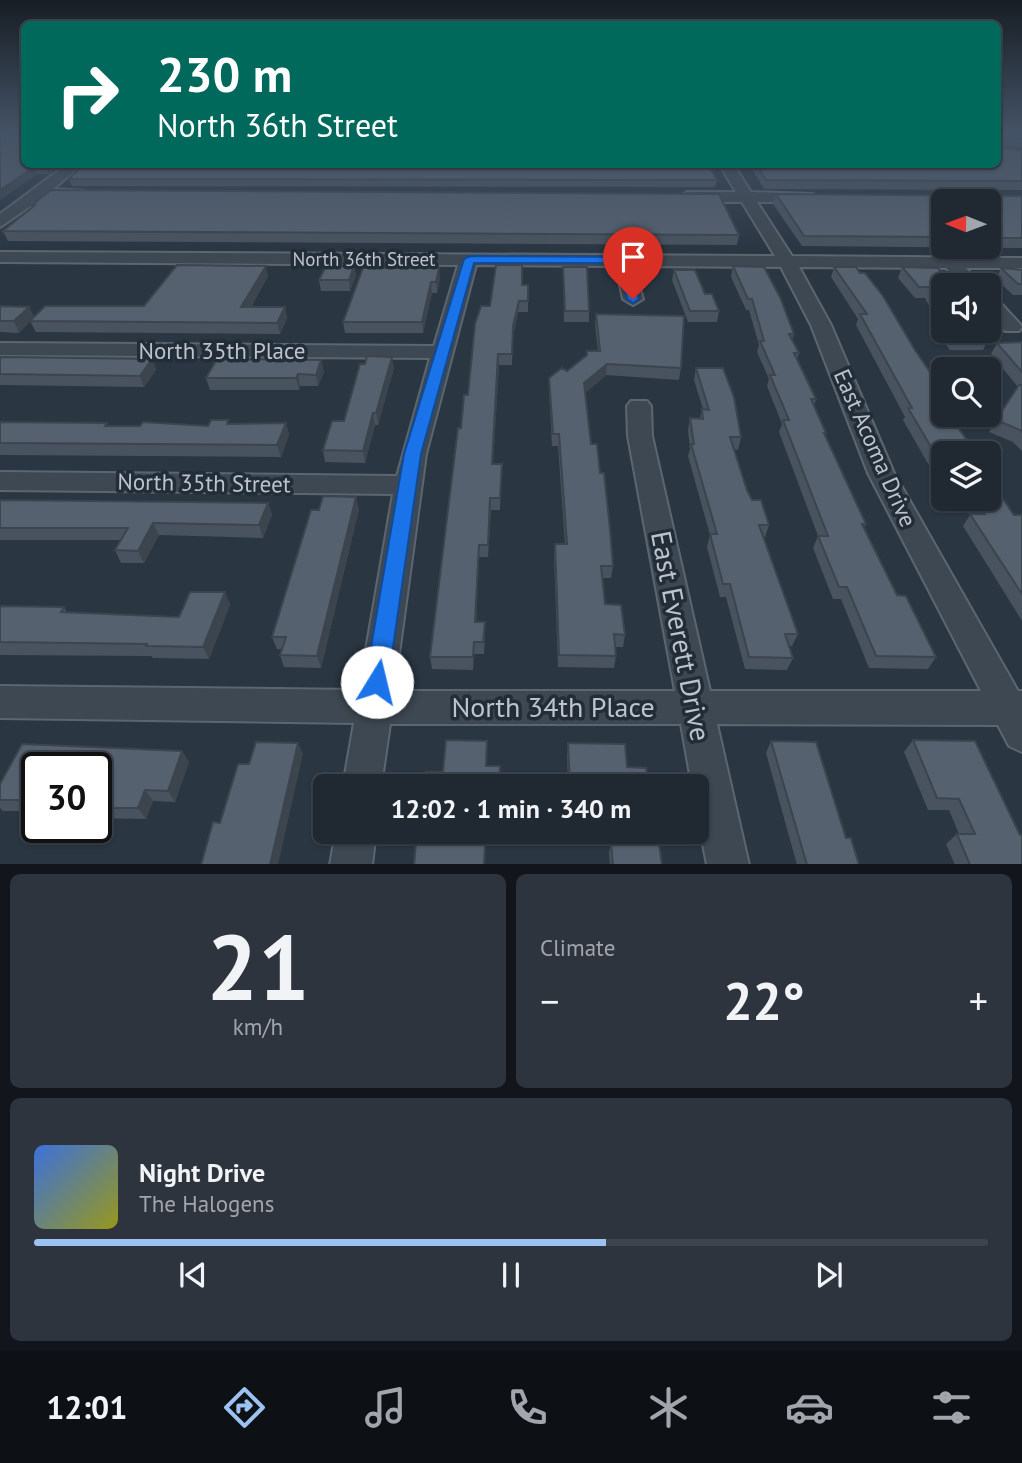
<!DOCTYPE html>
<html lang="en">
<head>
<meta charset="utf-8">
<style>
	body { margin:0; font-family:"PT Sans",sans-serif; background:#2d343e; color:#f1f3f6; height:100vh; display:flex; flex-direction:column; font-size:26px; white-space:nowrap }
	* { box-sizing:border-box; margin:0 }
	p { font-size:23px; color:#a2a6ac }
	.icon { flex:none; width:38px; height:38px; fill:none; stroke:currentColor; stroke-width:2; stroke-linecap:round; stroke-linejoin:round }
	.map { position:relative; height:864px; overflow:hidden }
	.details { display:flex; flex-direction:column; gap:10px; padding:10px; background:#12161c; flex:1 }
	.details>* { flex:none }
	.top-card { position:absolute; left:21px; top:21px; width:980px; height:147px; border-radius:10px; box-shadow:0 2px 5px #0004,0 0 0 2px #3d444d; background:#00695c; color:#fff; overflow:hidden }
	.needle { width:46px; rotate:271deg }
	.buttons { position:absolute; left:931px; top:189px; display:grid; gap:14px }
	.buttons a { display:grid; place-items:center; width:70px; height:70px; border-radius:10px; background:#202832; box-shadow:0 2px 5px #0004,0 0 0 2px #3d444d; font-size:35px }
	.speed { position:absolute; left:21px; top:752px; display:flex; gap:14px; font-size:35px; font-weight:700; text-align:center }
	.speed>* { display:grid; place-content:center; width:91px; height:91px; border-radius:50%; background:#202832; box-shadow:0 2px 5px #0004,0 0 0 2px #3d444d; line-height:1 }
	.speed .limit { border:4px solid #111; border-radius:10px; background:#fff; color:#111 }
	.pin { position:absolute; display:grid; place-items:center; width:60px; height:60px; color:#fff; margin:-72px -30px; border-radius:50% 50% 50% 0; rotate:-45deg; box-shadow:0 0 7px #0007 }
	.pin .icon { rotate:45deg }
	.me { position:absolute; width:77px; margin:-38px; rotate:9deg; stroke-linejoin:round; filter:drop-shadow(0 0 5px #0008) }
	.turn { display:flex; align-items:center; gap:24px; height:147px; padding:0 21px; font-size:32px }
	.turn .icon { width:91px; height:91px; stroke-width:2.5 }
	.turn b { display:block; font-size:49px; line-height:60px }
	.big { font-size:52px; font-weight:700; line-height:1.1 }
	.details .tile { flex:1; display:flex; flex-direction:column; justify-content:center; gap:10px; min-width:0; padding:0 24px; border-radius:10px; background:#2d343e }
	.details .dial { align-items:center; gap:0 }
	.dial b { font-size:91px; line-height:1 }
	.song { display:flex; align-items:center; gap:21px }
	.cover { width:84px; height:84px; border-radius:10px; background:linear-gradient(135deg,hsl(220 70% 55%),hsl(60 70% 35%)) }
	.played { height:7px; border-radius:4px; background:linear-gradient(90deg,#9bc2f1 60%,#3d444d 60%) }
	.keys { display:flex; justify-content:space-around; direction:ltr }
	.heat { display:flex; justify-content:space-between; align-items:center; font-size:38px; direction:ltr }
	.details .tiles { flex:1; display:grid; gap:10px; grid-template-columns:1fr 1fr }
	.tile:last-child { grid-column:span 2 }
	.trip { position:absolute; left:313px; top:774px; width:396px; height:70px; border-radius:10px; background:#202832; box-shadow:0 2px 5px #0004,0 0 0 2px #3d444d; font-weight:700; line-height:70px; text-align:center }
	.tab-bar { display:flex; height:112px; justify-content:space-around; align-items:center; background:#0d1014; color:#a2a6ac }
	.tab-bar .icon { width:49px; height:49px }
	.tab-bar .active { color:#9bc2f1 }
	.tab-bar b { font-size:32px; color:#f1f3f6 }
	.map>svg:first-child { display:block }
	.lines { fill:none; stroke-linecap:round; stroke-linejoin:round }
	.minor-casing { stroke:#5c6670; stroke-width:4 }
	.minor { fill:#3e4852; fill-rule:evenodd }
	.wall { fill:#49535f; fill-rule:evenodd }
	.shaded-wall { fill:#3c444e }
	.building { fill:#55616f; stroke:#3c444e; stroke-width:2 }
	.route { fill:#1a73e8; stroke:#114b97; stroke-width:2 }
	.labels { text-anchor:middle; stroke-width:7; stroke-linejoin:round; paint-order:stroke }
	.far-street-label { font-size:19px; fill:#bbc3cc; stroke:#222d38 }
	.street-label { font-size:23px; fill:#bbc3cc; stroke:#222d38 }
	.near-street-label { font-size:28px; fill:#bbc3cc; stroke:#222d38 }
</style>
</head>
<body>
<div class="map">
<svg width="1022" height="865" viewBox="0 0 1022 865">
	<rect width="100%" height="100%" fill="#2a3642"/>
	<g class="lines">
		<defs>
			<path id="minor" d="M67 164H83L53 189 85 191V197L42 198 0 227V214Z
				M719 164H733L751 192 813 194V200L808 202H757L792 256 1022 258V268H966L981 285H962L946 268 799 267 831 325 894 473 1018 691H1022V752L1009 746 998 725 717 724 749 865H707L696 808V786H692L681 724H390L381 786H343L354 723 0 718V686L359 690 393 494 0 490V472L397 476 430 358 0 355V343L434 346 458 265 0 262V252L775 256 742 202H687L679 197 687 192H736ZM476 265 616 266 623 299 633 305 643 299 633 266 781 267 811 325 868 473 981 691H710L652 436 651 406 647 401H631L627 406 628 436 675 691H394L426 454Z
				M989 296 996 298 1019 323 1022 327 1019 331H1005L989 313Z
				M336 831H376L372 865H330Z"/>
		</defs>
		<use href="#minor" class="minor-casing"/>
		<use href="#minor" class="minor"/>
	</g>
	<path class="wall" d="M998 129H1022V147L1000 146 999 148 1022 151V190L764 189 749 164H998Z
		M0 132 63 164 49 174H37L0 200Z
		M72 167 717 180 715 187 72 186 69 179 75 173Z
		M776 194 1022 196V248L802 246 773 204ZM943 201H989V247H943Z
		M32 205 739 235 737 245 8 241 3 231 33 207Z
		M354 266 356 276 350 291H321L319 280Z
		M733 266 794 334 792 339 799 353 797 360 816 399 814 405 826 433 825 436 866 524 864 527 897 595 936 657 928 669 869 668 841 599H833L813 548 818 536 779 432 782 424 767 386 769 379 757 352 759 345 749 310H746L731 277Z
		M563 267 589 311V322H564Z
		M834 267 915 350 943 391V490L903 420 905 417 856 325 858 319 831 277Z
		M902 267 943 285V331H981L989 339 983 350H950L937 333 940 327 925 298H915L898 278Z
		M1001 268 1022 270V295H1013L996 279Z
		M674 270 705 294 719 311 717 322H688L672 280Z
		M268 276 251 307H285L287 318 280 334 36 332 30 321 19 333 0 332V306L29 307 34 317 144 306Z
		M440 278 437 293H432L423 333H345L343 322Z
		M522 285H528V312H518L513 337 512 365H499L493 464H502L500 510H491L488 557H479L476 622 485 634 484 654H474L473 670 432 669 430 657 461 428 490 306Z
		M596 314 681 368 679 380 606 375 585 393 591 444 600 473 613 566 611 578H603L605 604 625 635 623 647H615L616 656 614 668 558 667 554 556 555 544H565L558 446H552L549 389V378L567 371 586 356 587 351H598L595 325Z
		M1022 342V451L1013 442 989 432 1018 387 991 354 997 343Z
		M0 357 152 359 156 370 144 387 0 385Z
		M321 360 324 372 318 386H300L299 390H210L206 378Z
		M394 368 378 425H375L365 463 325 462 323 450 344 421Z
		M696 368 741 437 738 450 734 449 747 490 752 500 769 525 765 537H763L798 634 792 646H789L793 658 787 670 745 669 726 597H720L707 547 710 535 688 456 690 449 688 430 690 418 700 419 702 409H703L694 380Z
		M0 422 108 426H208L229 424 286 423 289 435 281 457 0 455Z
		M989 471 997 483 995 487 1014 515H1022V621L963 526 970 515 960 499H989Z
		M0 500 268 503 272 515 263 538 159 535 144 563H121L115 550 121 540H0Z
		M359 509 321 668 284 667 280 655 282 649H277L272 637Z
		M225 592 230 605 209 659 153 658 151 656 0 655V606L64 607 67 613 179 617Z
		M913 740 1020 835 1022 865H955L946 844 957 834H959L949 810H928L904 752Z
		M771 741 846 838 859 865H797L766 753Z
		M568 743 627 767 649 786H568L567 755Z
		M22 744 182 751 189 762 175 802 153 801 146 819 96 818V768H37V811H3L0 808V784Z
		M611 843 662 865H610L609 853Z"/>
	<path class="shaded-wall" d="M50 164H63L49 174 47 167Z
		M34 167 37 174 0 200V190Z
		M266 266 268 276 244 318 241 307Z
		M354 266 356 276 350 291 349 280Z
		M439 268 440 278 437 293 436 282Z
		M431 282 432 293 423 333 422 322Z
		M519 301 518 312 513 337 512 365 513 326Z
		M29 307 34 318 19 333 14 321Z
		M285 307 287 318 280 334 277 323Z
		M498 354 499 365 492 476V464Z
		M392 357 394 368 378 425 376 413Z
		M152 359 156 370 144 387 140 376Z
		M321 360 324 372 318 386 316 375Z
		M607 364 606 375 583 395 584 383Z
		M298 374 300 386 299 390 296 378Z
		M373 413 375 425 365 463 363 451Z
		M286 423 289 435 281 457 277 445Z
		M356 497 359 509 321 668 317 656Z
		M490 498 491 510 488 557V545Z
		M268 503 272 515 263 538 259 525Z
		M153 523 159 535 144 563 138 551Z
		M479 545V557L476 634 475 622Z
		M225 592 230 605 209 659 203 647Z
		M474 642V654L473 670V657Z
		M298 743 303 754 278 865H270Z
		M182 751 189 762 175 802 168 791Z
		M37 784V809L29 800Z
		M145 790 153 801 146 819 138 808Z"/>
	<path class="building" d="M5 129H24V164H50L47 167H34L0 190V132Z
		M998 129H1022V139L1002 138 999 148 1022 151V181L766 180 756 164H998Z
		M75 164H708L717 180 69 179 81 167H72Z
		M51 190 719 194 739 235 3 231 35 205H32Z
		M776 194 1022 196V238H989V201H943V237L804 236Z
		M177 265 266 266 241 307H285L277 323 30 321 45 306H144Z
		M496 265H522V285H528V301H519L513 326 512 354H498L492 464H502L500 498H490L488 545H479L475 622H485L483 642H474L473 657H430L458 428H461L464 395H468L475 324 481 306H490Z
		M326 266H354L349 280H319Z
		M733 266 764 267 780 297 794 334H789L799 353H794L816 399H811L826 433H824L866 524H862L897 595 906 596 936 657 876 656 847 587H839L818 536H828L783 420H789L770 375H775L760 341H764L752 299H748Z
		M563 267H587L589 311H565Z
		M834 267H856L860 273H865L883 296 915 350 943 391V402H939L943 407V415H949L976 453H943V467L908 408H912L860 314H867Z
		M902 267 938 268 954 285H943V314L929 287H919Z
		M363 268H439L436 282H431L422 322H343Z
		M1001 268 1022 270V284H1018Z
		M674 270H695L705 294H712L719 311H690Z
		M0 306 29 307 14 321H0Z
		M596 314 684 316 681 368 607 364 584 383 591 444H597L600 473H604L610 529 613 566H601L605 604 621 605 625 635 614 634 616 656 559 655 555 544H567L559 434H553L549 378 562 368 567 371 587 355V351H600Z
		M949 331H981L989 339 955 338Z
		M1022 342V372L997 343Z
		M367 356 392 357 376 413H373L363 451 323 450 332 421H344L360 364H365Z
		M0 357 152 359 140 376 0 374Z
		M217 359 321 360 316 375 298 374 296 378H206Z
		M696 368H723L734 397 741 437H730L747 490 752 500H761L769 525H759L798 634H785L793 658 749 657 730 584H723L710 534H717L691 444H694L690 418 703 419 702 409 709 410Z
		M1019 385H1022V432L1020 430 996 420Z
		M211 420H228L227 424 286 423 277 445 0 443V422L107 423 105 426H140L143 422 208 426Z
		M989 471 997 483H992L1014 515H1022V594L970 514H985L975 499H989Z
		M323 496 356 497 317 656 280 655 286 637H272L311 510H319Z
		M0 500 268 503 259 525 153 523 138 551 115 550 128 528H0Z
		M190 592H225L203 647 146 646 147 644 0 642V606L64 607 61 612 179 617Z
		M446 740 487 741 486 766H500L499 786H425L426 772H443Z
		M913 740 975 741 1020 835H1022V865H970L957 834H975L959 799 937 798Z
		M771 741 816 742 846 838H851L859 865H807Z
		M256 742 298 743 270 865H201L213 822 220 823 238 764H249Z
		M568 743 625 744 627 767 646 768 649 786H570Z
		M22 744 182 751 168 791 145 790 138 808H96V768H37V784L29 800H0V784Z
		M416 842 485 843 484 865H414Z
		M611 843 659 844 662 865H613Z"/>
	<linearGradient id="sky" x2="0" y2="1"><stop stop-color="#171e24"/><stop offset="0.52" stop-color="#445265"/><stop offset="1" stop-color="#445265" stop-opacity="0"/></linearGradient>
	<rect width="1022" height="250" fill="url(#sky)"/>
	<path class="route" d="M470 256 627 257 639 299 633 303 627 299 618 263H474L421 454 388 682 385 690 377 692 369 690 365 682 404 454 464 259Z"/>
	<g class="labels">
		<g class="far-street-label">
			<text x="364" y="266">North 36th Street</text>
		</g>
		<g class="street-label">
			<text x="222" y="359">North 35th Place</text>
			<text transform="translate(875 448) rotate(66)" y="8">East Acoma Drive</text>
			<text transform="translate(204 483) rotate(1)" y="8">North 35th Street</text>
		</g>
		<g class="near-street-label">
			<text transform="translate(681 636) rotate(79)" y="10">East Everett Drive</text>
			<text x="553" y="717">North 34th Place</text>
		</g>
	</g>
</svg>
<div class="buttons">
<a><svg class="needle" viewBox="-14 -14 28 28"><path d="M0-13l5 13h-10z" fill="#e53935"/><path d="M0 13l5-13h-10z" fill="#a2a6ac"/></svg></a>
<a><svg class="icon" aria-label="sound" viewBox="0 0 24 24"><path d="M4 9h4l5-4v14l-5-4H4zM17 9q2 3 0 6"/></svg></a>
<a><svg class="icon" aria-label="search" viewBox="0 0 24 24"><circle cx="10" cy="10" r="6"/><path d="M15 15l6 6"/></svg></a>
<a><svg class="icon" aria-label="layers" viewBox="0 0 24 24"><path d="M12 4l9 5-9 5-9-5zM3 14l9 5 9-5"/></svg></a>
</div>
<div class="speed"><div class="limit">30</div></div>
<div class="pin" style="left:633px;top:299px;background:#d93025"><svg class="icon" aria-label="arrive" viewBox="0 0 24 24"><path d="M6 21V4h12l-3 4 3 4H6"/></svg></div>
<svg class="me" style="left:377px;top:682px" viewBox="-20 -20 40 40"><circle r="19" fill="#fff"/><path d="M0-13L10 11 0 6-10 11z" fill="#1a73e8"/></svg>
<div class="trip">12:02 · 1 min · 340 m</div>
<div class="top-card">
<div class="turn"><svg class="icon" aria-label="right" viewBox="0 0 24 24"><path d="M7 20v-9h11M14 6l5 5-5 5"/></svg><div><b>230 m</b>North 36th Street</div></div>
</div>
</div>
<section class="details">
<div class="tiles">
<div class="tile dial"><b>21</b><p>km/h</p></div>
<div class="tile"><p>Climate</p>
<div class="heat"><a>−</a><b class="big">22°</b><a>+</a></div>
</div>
<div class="tile">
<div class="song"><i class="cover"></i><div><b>Night Drive</b><p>The Halogens</p></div></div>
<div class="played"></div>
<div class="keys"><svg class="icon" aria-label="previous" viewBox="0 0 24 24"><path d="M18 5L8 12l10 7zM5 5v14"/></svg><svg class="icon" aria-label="pause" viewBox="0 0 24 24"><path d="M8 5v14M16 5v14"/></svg><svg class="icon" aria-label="next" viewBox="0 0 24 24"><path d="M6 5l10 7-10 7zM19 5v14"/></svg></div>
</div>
</div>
</section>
<nav class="tab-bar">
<b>12:01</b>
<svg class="icon active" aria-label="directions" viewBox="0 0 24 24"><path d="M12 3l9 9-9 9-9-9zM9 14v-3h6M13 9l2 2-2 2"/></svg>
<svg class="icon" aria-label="music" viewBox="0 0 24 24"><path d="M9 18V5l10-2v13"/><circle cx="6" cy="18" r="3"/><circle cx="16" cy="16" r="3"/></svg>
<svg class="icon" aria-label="phone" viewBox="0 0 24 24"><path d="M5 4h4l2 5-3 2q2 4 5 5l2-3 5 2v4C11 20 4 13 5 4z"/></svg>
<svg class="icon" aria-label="climate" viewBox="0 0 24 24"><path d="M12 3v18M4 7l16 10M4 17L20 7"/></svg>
<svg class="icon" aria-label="car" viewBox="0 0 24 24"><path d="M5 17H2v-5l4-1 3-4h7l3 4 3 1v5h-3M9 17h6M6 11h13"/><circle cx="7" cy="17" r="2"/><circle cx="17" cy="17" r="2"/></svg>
<svg class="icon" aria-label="filters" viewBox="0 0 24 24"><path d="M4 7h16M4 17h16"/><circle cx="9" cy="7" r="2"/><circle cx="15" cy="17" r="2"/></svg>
</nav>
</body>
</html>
